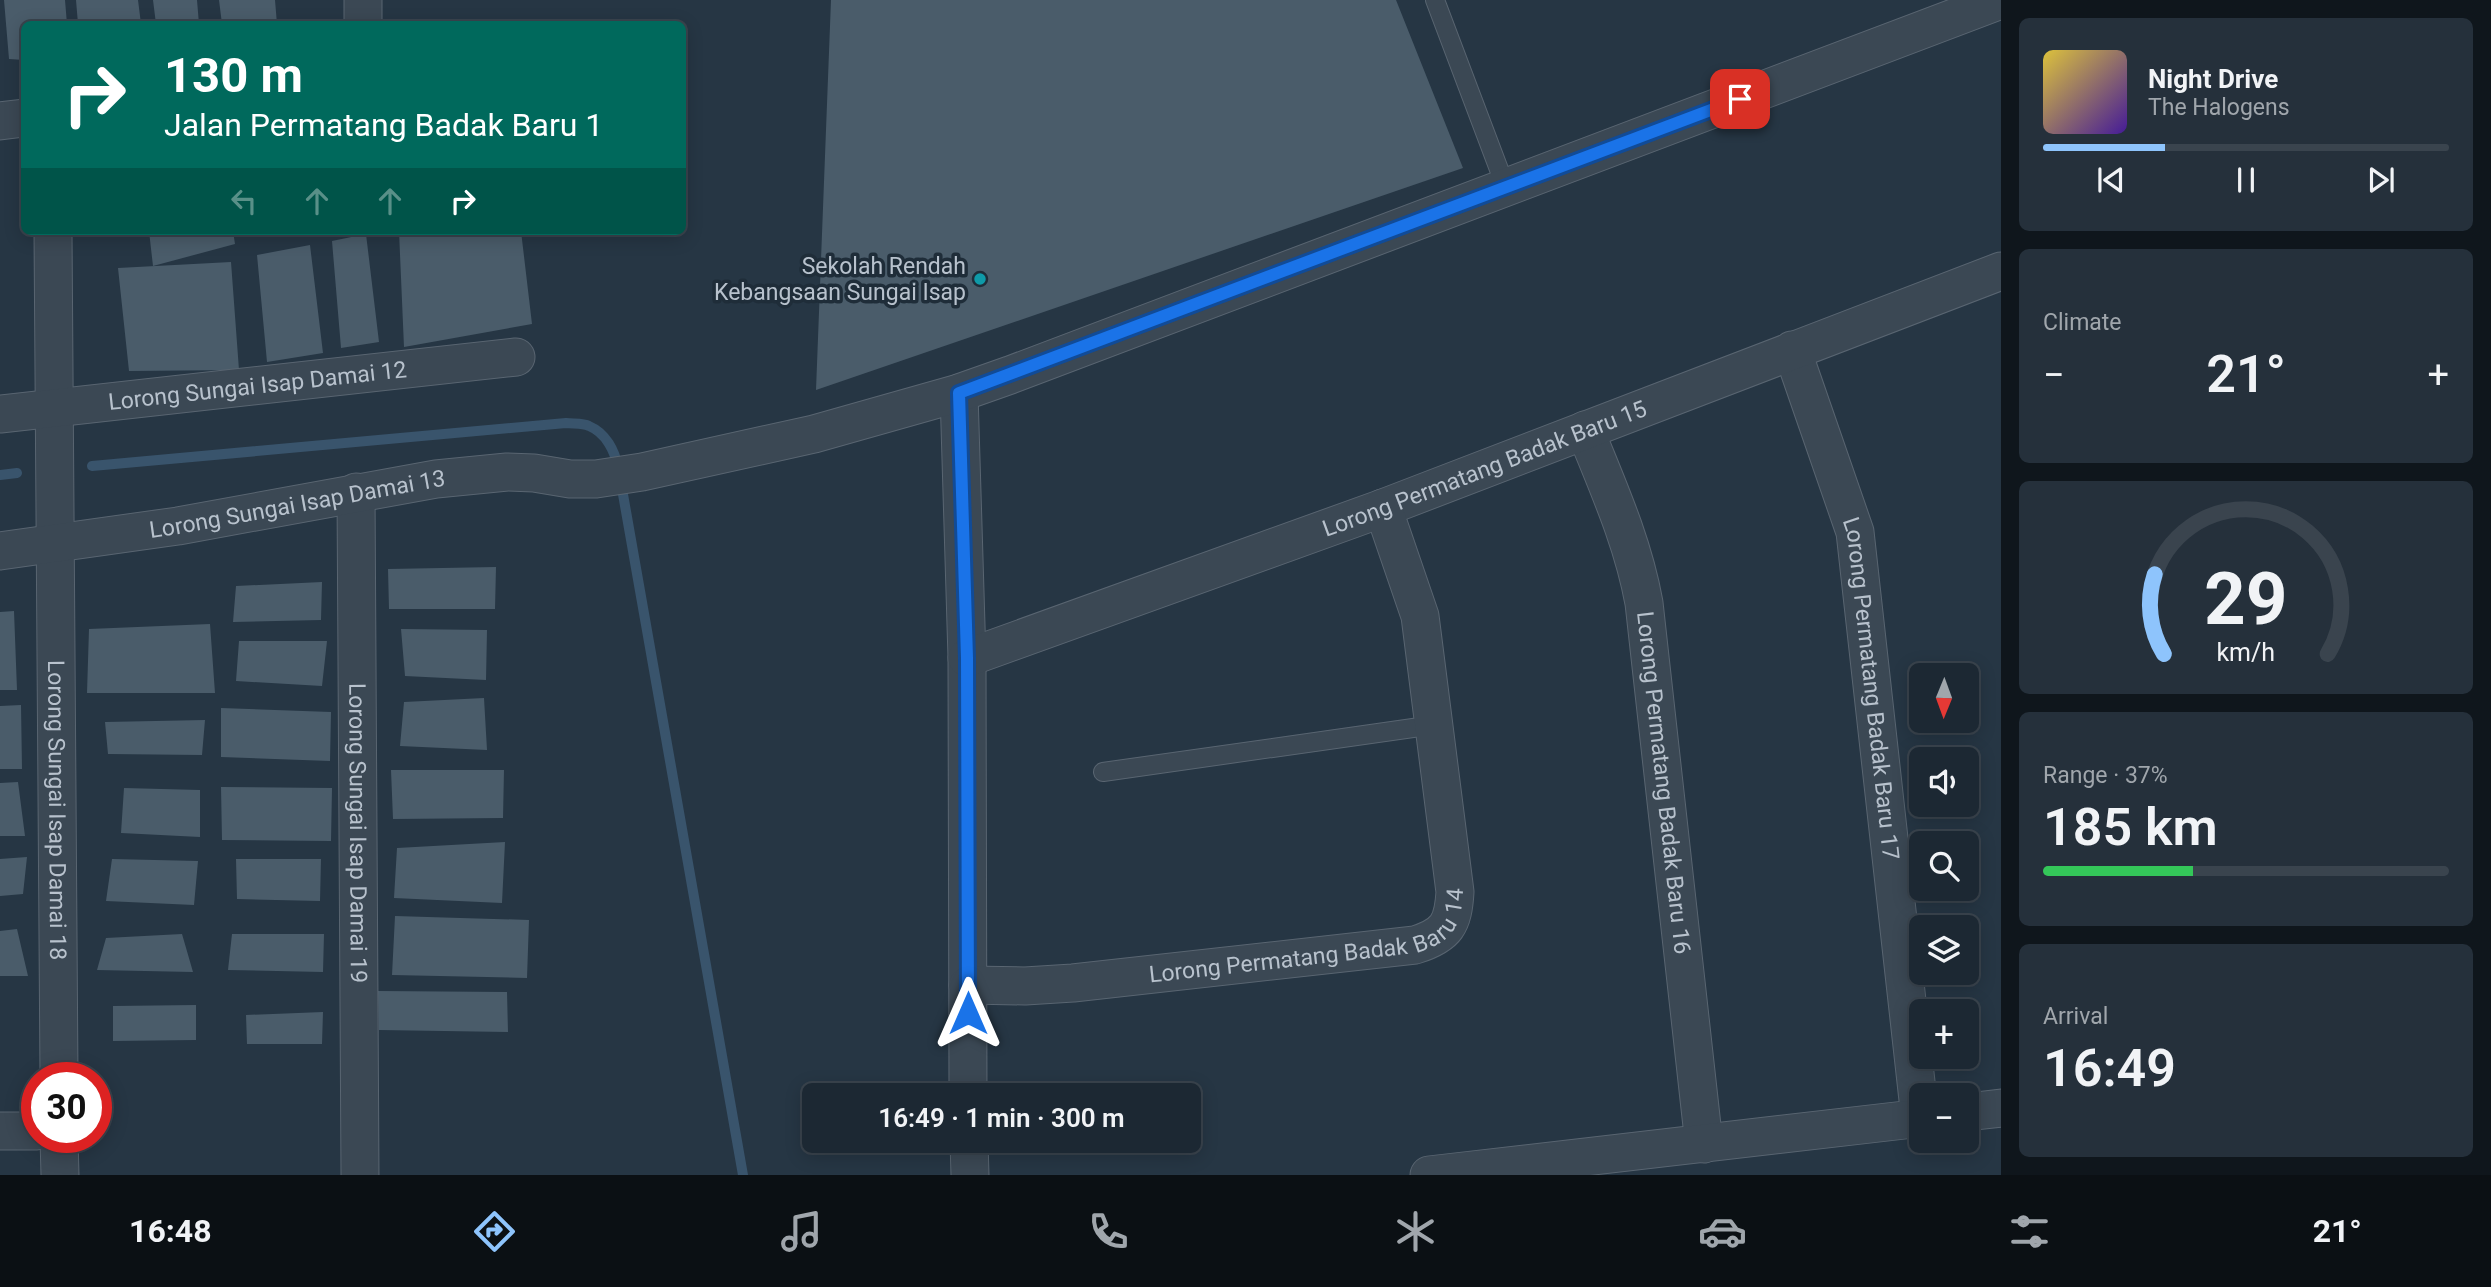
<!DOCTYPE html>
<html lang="en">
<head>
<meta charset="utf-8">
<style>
	body { margin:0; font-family:Roboto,sans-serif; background:#25303b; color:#f1f3f6; height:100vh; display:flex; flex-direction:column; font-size:26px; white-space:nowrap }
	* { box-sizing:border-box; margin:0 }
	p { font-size:23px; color:#a0a6ac }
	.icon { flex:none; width:38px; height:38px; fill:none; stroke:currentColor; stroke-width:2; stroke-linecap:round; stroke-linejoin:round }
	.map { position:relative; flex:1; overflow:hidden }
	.details { display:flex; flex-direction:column; gap:18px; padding:18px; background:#0f161c; width:490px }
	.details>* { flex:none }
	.guide { position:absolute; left:21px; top:21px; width:665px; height:214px; border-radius:10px; box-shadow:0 4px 18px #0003,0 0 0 2px #3a444e; background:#00695c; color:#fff; overflow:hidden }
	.needle { width:46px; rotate:181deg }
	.buttons { position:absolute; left:1909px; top:663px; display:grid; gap:14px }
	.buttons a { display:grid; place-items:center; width:70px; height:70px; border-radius:10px; background:#1c2833; box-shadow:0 4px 18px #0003,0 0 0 2px #3a444e; font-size:35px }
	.speed { position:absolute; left:21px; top:1062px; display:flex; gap:14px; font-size:35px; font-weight:700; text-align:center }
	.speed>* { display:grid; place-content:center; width:91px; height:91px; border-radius:50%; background:#1c2833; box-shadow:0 4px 18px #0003,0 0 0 2px #3a444e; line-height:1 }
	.speed .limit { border:10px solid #d22; background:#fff; color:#111 }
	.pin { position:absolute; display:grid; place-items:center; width:60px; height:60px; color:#fff; margin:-30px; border-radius:14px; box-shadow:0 4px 10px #0006 }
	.me { position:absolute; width:77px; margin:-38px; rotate:0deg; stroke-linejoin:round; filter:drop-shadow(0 0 5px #0008) }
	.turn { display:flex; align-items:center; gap:24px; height:147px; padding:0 28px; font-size:32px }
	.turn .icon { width:91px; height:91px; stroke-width:2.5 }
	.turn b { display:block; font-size:49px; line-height:60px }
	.lanes { display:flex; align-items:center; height:66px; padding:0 28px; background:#0003; justify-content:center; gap:35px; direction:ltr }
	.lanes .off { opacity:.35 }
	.big { font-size:52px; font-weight:600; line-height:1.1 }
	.details .widget { flex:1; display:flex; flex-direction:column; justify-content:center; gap:10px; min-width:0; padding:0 24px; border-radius:10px; background:#25303b }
	.details .dial { align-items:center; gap:0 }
	.dial svg { height:182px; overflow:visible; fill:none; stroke:#3a444e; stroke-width:7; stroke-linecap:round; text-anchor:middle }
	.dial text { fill:#f1f3f6; stroke:none }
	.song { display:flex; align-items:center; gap:21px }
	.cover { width:84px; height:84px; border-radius:10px; background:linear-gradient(135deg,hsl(50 70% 55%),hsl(260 70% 35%)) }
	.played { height:7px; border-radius:4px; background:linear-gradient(90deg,#8ec4fc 30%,#3a444e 30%) }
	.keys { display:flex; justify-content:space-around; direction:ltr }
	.heat { display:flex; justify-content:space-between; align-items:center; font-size:38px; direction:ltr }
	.charge { height:10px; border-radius:5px; background:linear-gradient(90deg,#34c759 37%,#3a444e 0) }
	.trip { position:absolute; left:802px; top:1083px; width:399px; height:70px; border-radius:10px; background:#1c2833; box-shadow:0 4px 18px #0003,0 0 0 2px #3a444e; font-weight:600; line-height:70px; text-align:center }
	.menu { display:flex; height:112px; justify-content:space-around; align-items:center; background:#0b1014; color:#a0a6ac }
	.menu .icon { width:49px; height:49px }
	.menu .active { color:#8ec4fc }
	.menu b { font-size:32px; color:#f1f3f6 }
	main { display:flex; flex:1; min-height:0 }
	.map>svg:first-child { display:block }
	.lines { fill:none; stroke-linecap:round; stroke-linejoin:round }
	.stream { stroke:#39546c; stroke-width:10 }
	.building { fill:#4a5c6a }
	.service-casing { stroke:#596571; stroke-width:20 }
	.minor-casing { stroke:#596571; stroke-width:39 }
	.service { stroke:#3b4854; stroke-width:18 }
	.minor { stroke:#3b4854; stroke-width:37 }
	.route-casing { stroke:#114b97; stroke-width:18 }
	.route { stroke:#1a73e8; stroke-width:12 }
	.culture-dot { fill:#0f9aa8; stroke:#1f2d39; stroke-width:2.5 }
	.labels { text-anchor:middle; stroke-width:7; stroke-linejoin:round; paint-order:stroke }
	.poi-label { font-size:23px; fill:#b8c2cd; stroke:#1f2d39; text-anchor:end }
	.street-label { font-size:23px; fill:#b8c2cd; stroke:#1f2d39 }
</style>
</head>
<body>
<main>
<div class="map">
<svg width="2001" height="1175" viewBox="0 0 2001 1175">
	<rect width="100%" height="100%" fill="#263644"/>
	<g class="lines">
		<path class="stream" d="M92 466 566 423C573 424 583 423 589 426 606 433 615 451 618 468
			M0 475 17 473
			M621 483 743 1175"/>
	</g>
	<path class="building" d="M4 0H65L67 24H24V60L9 59Z
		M76 0H138L141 24H78Z
		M153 0H197L199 24H156Z
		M219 0H275L277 24H222Z
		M831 0H1396L1463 168 816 390Z
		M149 231H233L235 244 153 266Z
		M399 231H521L532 324 404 347Z
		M366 234 379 342 341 348 332 241Z
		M310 245 323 353 267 362 257 255Z
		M231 262 239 370 129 371 118 268Z
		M496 567 495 609H389L388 569Z
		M322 582 321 620 233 622 236 586Z
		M14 611 17 690H0V612Z
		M210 624 215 693H87L89 629Z
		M401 629 487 630 486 680 405 676Z
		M239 641H327L322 686 236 681Z
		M484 698 487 750 400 746 404 702Z
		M21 705 22 769H0V706Z
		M221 708 331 712 330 761 221 757Z
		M205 720 202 755 108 754 105 722Z
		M391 770H504L503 818 393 819Z
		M18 782 25 836H0V783Z
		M221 787 332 788 331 841 222 840Z
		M124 788 200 790V837L121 833Z
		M505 842 502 903 394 898 397 848Z
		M27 857 23 894 0 896V859Z
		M112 859 198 861 194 905 106 901Z
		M236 859H321L320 901 237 899Z
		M395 916 529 920 527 978 392 975Z
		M17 929 28 976H0V931Z
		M182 934 193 972 97 970 106 938Z
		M232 934H324L323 972 228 970Z
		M378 991 507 992 508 1032 379 1030Z
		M196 1005V1040L113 1041V1006Z
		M323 1012 322 1044H247L246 1015Z"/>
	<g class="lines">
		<defs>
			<path id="service" d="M1435 0 1506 188
				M1103 772 1434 725"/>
			<g id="minor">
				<path d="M363 24V0"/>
				<path d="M0 121 24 118"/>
				<path id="s1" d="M53 231 59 1078"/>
				<path id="s2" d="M1792 350 1855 532 1920 1118"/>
				<path d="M959 393 967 658 968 1096"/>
				<path id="s3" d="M0 414 516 357"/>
				<path id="s4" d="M1585 430C1608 487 1633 542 1644 603L1704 1144"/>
				<path id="s5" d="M356 492 360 1175"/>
				<path id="s6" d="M0 551 178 526 436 479 507 472 534 473 570 479H596L642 472 814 434 959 393 1010 375 2001 0"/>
				<path id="s7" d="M967 658 1383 508 2001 271"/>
				<path id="s8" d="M968 985 1025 986 1073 983 1415 945C1447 935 1453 924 1455 892L1420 616 1383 508"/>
				<path d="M1967 1112 2001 1108"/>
				<path d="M0 1131H37"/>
				<path d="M59 1138 60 1175"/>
				<path d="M969 1141 970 1175"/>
				<path d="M1429 1175 1922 1118"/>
			</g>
		</defs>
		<use href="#service" class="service-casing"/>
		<use href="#minor" class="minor-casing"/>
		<use href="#service" class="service"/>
		<use href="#minor" class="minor"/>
	</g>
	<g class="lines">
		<defs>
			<path id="route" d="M968 1013 967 658 959 393 1740 99"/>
		</defs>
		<use href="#route" class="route-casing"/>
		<use href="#route" class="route"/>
	</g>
	<circle class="culture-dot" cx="980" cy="279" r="7"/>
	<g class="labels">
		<g class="poi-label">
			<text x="966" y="274">Sekolah Rendah<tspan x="966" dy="26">Kebangsaan Sungai Isap</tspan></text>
		</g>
		<g class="street-label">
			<text dy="8" stroke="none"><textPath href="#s3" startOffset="259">Lorong Sungai Isap Damai 12</textPath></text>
			<text dy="8" stroke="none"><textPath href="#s7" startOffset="551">Lorong Permatang Badak Baru 15</textPath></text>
			<text dy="8" stroke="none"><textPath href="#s6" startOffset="301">Lorong Sungai Isap Damai 13</textPath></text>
			<text dy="8" stroke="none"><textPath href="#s2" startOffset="350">Lorong Permatang Badak Baru 17</textPath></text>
			<text dy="8" stroke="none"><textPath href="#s4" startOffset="364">Lorong Permatang Badak Baru 16</textPath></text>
			<text dy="8" stroke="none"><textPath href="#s1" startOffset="579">Lorong Sungai Isap Damai 18</textPath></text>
			<text dy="8" stroke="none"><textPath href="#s5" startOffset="341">Lorong Sungai Isap Damai 19</textPath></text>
			<text dy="8" stroke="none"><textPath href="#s8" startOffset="354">Lorong Permatang Badak Baru 14</textPath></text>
		</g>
	</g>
</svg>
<div class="buttons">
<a><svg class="needle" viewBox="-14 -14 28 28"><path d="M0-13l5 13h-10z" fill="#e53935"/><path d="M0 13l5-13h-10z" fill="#a0a6ac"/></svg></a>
<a><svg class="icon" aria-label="sound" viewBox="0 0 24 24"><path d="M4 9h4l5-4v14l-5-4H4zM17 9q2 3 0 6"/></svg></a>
<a><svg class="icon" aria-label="search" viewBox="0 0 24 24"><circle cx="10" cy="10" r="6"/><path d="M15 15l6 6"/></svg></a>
<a><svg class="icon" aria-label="layers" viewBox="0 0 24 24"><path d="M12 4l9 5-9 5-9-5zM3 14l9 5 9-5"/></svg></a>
<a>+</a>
<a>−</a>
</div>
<div class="speed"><div class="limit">30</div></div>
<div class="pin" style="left:1740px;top:99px;background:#d93025"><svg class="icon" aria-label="arrive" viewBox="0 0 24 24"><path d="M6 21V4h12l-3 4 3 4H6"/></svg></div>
<svg class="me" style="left:968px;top:1013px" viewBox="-20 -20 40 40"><path d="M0-17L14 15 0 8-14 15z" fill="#1a73e8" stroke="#fff" stroke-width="4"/></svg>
<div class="trip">16:49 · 1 min · 300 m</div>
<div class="guide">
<div class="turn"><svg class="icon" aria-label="right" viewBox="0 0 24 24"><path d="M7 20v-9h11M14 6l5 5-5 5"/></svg><div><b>130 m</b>Jalan Permatang Badak Baru 1</div></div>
<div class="lanes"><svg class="icon off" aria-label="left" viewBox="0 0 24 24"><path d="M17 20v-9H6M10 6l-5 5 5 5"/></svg><svg class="icon off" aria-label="ahead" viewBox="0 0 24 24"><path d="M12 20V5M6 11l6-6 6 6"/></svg><svg class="icon off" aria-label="ahead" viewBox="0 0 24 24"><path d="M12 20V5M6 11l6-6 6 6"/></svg><svg class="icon" aria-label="right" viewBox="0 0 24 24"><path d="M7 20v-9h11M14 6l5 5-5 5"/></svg></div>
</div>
</div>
<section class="details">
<div class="widget">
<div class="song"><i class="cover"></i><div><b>Night Drive</b><p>The Halogens</p></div></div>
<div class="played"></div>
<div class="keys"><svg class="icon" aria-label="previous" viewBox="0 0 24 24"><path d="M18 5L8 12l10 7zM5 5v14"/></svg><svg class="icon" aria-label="pause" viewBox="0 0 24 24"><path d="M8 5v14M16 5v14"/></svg><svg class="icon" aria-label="next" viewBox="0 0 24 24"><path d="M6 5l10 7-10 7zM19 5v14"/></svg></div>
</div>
<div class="widget"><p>Climate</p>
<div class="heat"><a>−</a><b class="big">21°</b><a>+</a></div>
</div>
<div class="widget dial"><svg viewBox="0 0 100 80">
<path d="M14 69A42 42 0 1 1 86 69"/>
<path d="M14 69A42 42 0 0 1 10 34" stroke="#8ec4fc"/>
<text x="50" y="56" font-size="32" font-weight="700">29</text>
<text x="50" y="72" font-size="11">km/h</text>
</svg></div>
<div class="widget"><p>Range · 37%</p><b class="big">185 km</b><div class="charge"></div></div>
<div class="widget"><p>Arrival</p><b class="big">16:49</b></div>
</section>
</main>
<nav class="menu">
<b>16:48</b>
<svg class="icon active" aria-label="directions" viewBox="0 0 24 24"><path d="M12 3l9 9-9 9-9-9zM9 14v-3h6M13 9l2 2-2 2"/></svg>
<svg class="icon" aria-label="music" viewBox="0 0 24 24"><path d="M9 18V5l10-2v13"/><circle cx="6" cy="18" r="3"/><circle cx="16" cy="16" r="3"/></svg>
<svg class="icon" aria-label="phone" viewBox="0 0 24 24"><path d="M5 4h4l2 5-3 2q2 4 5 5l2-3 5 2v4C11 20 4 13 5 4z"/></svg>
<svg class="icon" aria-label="climate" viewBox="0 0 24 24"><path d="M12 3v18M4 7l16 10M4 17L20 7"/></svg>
<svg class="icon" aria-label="car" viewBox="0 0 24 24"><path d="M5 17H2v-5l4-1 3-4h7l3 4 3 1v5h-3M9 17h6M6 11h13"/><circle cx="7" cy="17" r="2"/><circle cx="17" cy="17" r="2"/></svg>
<svg class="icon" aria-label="filters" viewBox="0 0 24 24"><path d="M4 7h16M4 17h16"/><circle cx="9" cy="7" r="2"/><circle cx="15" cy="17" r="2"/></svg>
<b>21°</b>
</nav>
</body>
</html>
